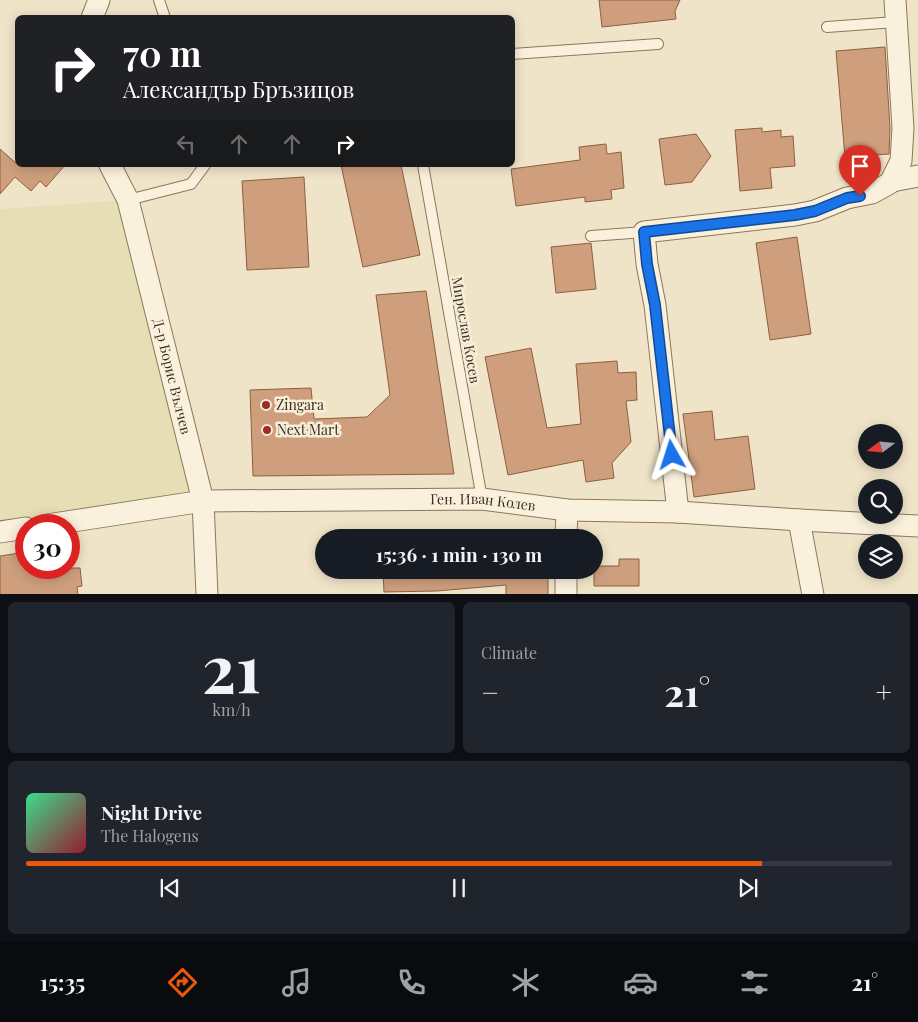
<!DOCTYPE html>
<html lang="en">
<head>
<meta charset="utf-8">
<style>
	body { margin:0; font-family:"Playfair Display",serif; background:#20242c; color:#f1f3f6; height:100vh; display:flex; flex-direction:column; font-size:19px; white-space:nowrap }
	* { box-sizing:border-box; margin:0 }
	p { font-size:16px; color:#9ea1a6 }
	.icon { flex:none; width:28px; height:28px; fill:none; stroke:currentColor; stroke-width:2; stroke-linecap:round; stroke-linejoin:round }
	.map { position:relative; height:594px; overflow:hidden }
	.drawer { display:flex; flex-direction:column; gap:8px; padding:8px; background:#0d0f14; flex:1 }
	.drawer>* { flex:none }
	.top-card { position:absolute; left:15px; top:15px; width:500px; height:152px; border-radius:8px; box-shadow:0 2px 12px #0003; background:#202124; color:#fff; overflow:hidden }
	.needle { width:32px; rotate:254deg }
	.controls { position:absolute; left:858px; top:424px; display:grid; gap:10px }
	.controls a { display:grid; place-items:center; width:45px; height:45px; border-radius:50%; background:#171b24; box-shadow:0 2px 12px #0003; font-size:25px }
	.speed { position:absolute; left:15px; top:514px; display:flex; gap:10px; font-size:25px; font-weight:700; text-align:center }
	.speed>* { display:grid; place-content:center; width:65px; height:65px; border-radius:50%; background:#171b24; box-shadow:0 2px 12px #0003; line-height:1 }
	.speed .limit { border:8px solid #d22; background:#fff; color:#111 }
	.pin { position:absolute; display:grid; place-items:center; width:42px; height:42px; color:#fff; margin:-51px -21px; border-radius:50% 50% 50% 0; rotate:-45deg; box-shadow:0 0 5px #0007 }
	.pin .icon { rotate:45deg }
	.me { position:absolute; width:55px; margin:-28px; rotate:354deg; stroke-linejoin:round; filter:drop-shadow(0 0 4px #0008) }
	.turn { display:flex; align-items:center; gap:18px; height:105px; padding:0 25px; font-size:22px }
	.turn .icon { width:65px; height:65px; stroke-width:2.5 }
	.turn b { display:block; font-size:35px; line-height:42px }
	.lanes { display:flex; align-items:center; height:48px; padding:0 25px; background:#0003; justify-content:center; gap:25px; direction:ltr }
	.lanes .off { opacity:.35 }
	.big { font-size:38px; font-weight:700; line-height:1.1 }
	.drawer .tile { flex:1; display:flex; flex-direction:column; justify-content:center; gap:8px; min-width:0; padding:0 18px; border-radius:8px; background:#20242c }
	.drawer .dial { align-items:center; gap:0 }
	.dial b { font-size:65px; line-height:1 }
	.song { display:flex; align-items:center; gap:15px }
	.cover { width:60px; height:60px; border-radius:8px; background:linear-gradient(135deg,hsl(150 70% 55%),hsl(350 70% 35%)) }
	.played { height:5px; border-radius:2px; background:linear-gradient(90deg,#ea580c 85%,#363941 85%) }
	.keys { display:flex; justify-content:space-around; direction:ltr }
	.heat { display:flex; justify-content:space-between; align-items:center; font-size:28px; direction:ltr }
	.drawer .tiles { flex:1; display:grid; gap:8px; grid-template-columns:1fr 1fr }
	.tile:last-child { grid-column:span 2 }
	.trip { position:absolute; left:315px; top:529px; width:288px; height:50px; border-radius:25px; background:#171b24; box-shadow:0 2px 12px #0003; font-weight:700; line-height:50px; text-align:center }
	.tab-bar { display:flex; height:80px; justify-content:space-around; align-items:center; background:#090b0e; color:#9ea1a6 }
	.tab-bar .icon { width:35px; height:35px }
	.tab-bar .selected { color:#ea580c }
	.tab-bar b { font-size:22px; color:#f1f3f6 }
	.map>svg:first-child { display:block }
	.farmland { fill:#e6deb5 }
	.building { fill:#cf9f7d; stroke:#8d5f41 }
	.lines { fill:none; stroke-linecap:round; stroke-linejoin:round }
	.service-casing { stroke:#8d765c; stroke-width:12 }
	.minor-casing { stroke:#8d765c; stroke-width:23 }
	.service { stroke:#faf1dc; stroke-width:10 }
	.minor { stroke:#faf1dc; stroke-width:21 }
	.route-casing { stroke:#114b97; stroke-width:12 }
	.route { stroke:#1a73e8; stroke-width:9 }
	.poi-dot { fill:#9e2a2b; stroke:#f7eed8; stroke-width:2 }
	.labels { text-anchor:middle; stroke-width:5; stroke-linejoin:round; paint-order:stroke }
	.street-label { font-size:14px; fill:#3d2e20; stroke:#f7eed8 }
	.poi-label { font-size:14px; fill:#3d2e20; stroke:#f7eed8; text-anchor:start }
</style>
</head>
<body>
<div class="map">
<svg width="918" height="595" viewBox="0 0 918 595">
	<rect width="100%" height="100%" fill="#f0e4c8"/>
	<path class="farmland" d="M128 200 203 501 47 525H26L0 532V209Z"/>
	<path class="building" d="M599 0H680L675 11 676 19 602 27Z
		M885 47 890 128 889 154 845 157 836 51Z
		M762 128V132L781 130V137L793 136 795 166 770 168 772 188 740 191 735 130Z
		M696 134 711 156 692 182 665 185 659 139Z
		M606 144 607 154 621 152 624 188 611 190 612 199 585 202V197L516 206 511 169 580 160 579 147Z
		M0 149 18 165H65L46 187 40 181 31 191 15 177 0 194Z
		M341 165H401L420 255 363 267Z
		M304 177 309 267 247 270 242 181Z
		M797 237 811 334 770 340 756 243Z
		M591 243 596 289 556 293 551 247Z
		M426 291 454 474 253 476 250 390 311 388 314 419 367 417 390 395 376 295Z
		M531 348 547 428 581 424 576 364 617 361 618 373 636 372 637 400 626 401 631 442 612 463 614 478 586 482 583 460 508 475 485 357Z
		M712 411 715 440 748 436 755 489 694 497 683 414Z
		M26 552V568H80L82 586 77 587 78 595H0V556Z
		M619 559H639V586H594V566H619Z
		M383 570H548V595H506V585L437 591 384 592Z"/>
	<g class="lines">
		<defs>
			<path id="service" d="M159 0 165 18
				M827 27 896 22
				M512 54 658 44
				M423 165 482 499
				M128 200 191 184 205 165
				M591 236 644 232"/>
			<g id="minor">
				<path d="M92 18 99 0"/>
				<path id="s1" d="M110 165 128 200 203 501 207 595"/>
				<path d="M892 181 918 176"/>
				<path d="M678 512 655 305 647 264 644 232 795 215 815 211 847 198 872 193 890 183 901 161 903 128 895 0"/>
				<path d="M799 520 813 595"/>
				<path id="s2" d="M47 525 203 501 482 499 567 510 678 512 799 520 918 526"/>
				<path d="M0 532 26 528"/>
				<path d="M566 538 567 510"/>
				<path d="M566 595V570"/>
			</g>
		</defs>
		<use href="#service" class="service-casing"/>
		<use href="#minor" class="minor-casing"/>
		<use href="#service" class="service"/>
		<use href="#minor" class="minor"/>
	</g>
	<g class="lines">
		<defs>
			<path id="route" d="M672 455 655 305 647 264 644 232 795 215 815 211 847 198 860 196"/>
		</defs>
		<use href="#route" class="route-casing"/>
		<use href="#route" class="route"/>
	</g>
	<g class="poi-dot">
		<circle cx="266" cy="405" r="5"/>
		<circle cx="267" cy="430" r="5"/>
	</g>
	<g class="labels">
		<g class="street-label">
			<text transform="translate(466 330) rotate(80)" y="5">Мирослав Косев</text>
			<text dy="5" stroke="none"><textPath href="#s1" startOffset="221">Д-р Борис Вълчев</textPath></text>
			<text dy="5" stroke="none"><textPath href="#s2" startOffset="438">Ген. Иван Колев</textPath></text>
		</g>
		<g class="poi-label">
			<text x="276" y="410">Zingara</text>
			<text x="277" y="435">Next Mart</text>
		</g>
	</g>
</svg>
<div class="controls">
<a><svg class="needle" viewBox="-14 -14 28 28"><path d="M0-13l5 13h-10z" fill="#e53935"/><path d="M0 13l5-13h-10z" fill="#9ea1a6"/></svg></a>
<a><svg class="icon" aria-label="search" viewBox="0 0 24 24"><circle cx="10" cy="10" r="6"/><path d="M15 15l6 6"/></svg></a>
<a><svg class="icon" aria-label="layers" viewBox="0 0 24 24"><path d="M12 4l9 5-9 5-9-5zM3 14l9 5 9-5"/></svg></a>
</div>
<div class="speed"><div class="limit">30</div></div>
<div class="pin" style="left:860px;top:196px;background:#d93025"><svg class="icon" aria-label="arrive" viewBox="0 0 24 24"><path d="M6 21V4h12l-3 4 3 4H6"/></svg></div>
<svg class="me" style="left:672px;top:455px" viewBox="-20 -20 40 40"><path d="M0-17L14 15 0 8-14 15z" fill="#1a73e8" stroke="#fff" stroke-width="4"/></svg>
<div class="trip">15:36 · 1 min · 130 m</div>
<div class="top-card">
<div class="turn"><svg class="icon" aria-label="right" viewBox="0 0 24 24"><path d="M7 20v-9h11M14 6l5 5-5 5"/></svg><div><b>70 m</b>Александър Бръзицов</div></div>
<div class="lanes"><svg class="icon off" aria-label="left" viewBox="0 0 24 24"><path d="M17 20v-9H6M10 6l-5 5 5 5"/></svg><svg class="icon off" aria-label="ahead" viewBox="0 0 24 24"><path d="M12 20V5M6 11l6-6 6 6"/></svg><svg class="icon off" aria-label="ahead" viewBox="0 0 24 24"><path d="M12 20V5M6 11l6-6 6 6"/></svg><svg class="icon" aria-label="right" viewBox="0 0 24 24"><path d="M7 20v-9h11M14 6l5 5-5 5"/></svg></div>
</div>
</div>
<section class="drawer">
<div class="tiles">
<div class="tile dial"><b>21</b><p>km/h</p></div>
<div class="tile"><p>Climate</p>
<div class="heat"><a>−</a><b class="big">21°</b><a>+</a></div>
</div>
<div class="tile">
<div class="song"><i class="cover"></i><div><b>Night Drive</b><p>The Halogens</p></div></div>
<div class="played"></div>
<div class="keys"><svg class="icon" aria-label="previous" viewBox="0 0 24 24"><path d="M18 5L8 12l10 7zM5 5v14"/></svg><svg class="icon" aria-label="pause" viewBox="0 0 24 24"><path d="M8 5v14M16 5v14"/></svg><svg class="icon" aria-label="next" viewBox="0 0 24 24"><path d="M6 5l10 7-10 7zM19 5v14"/></svg></div>
</div>
</div>
</section>
<nav class="tab-bar">
<b>15:35</b>
<svg class="icon selected" aria-label="directions" viewBox="0 0 24 24"><path d="M12 3l9 9-9 9-9-9zM9 14v-3h6M13 9l2 2-2 2"/></svg>
<svg class="icon" aria-label="music" viewBox="0 0 24 24"><path d="M9 18V5l10-2v13"/><circle cx="6" cy="18" r="3"/><circle cx="16" cy="16" r="3"/></svg>
<svg class="icon" aria-label="phone" viewBox="0 0 24 24"><path d="M5 4h4l2 5-3 2q2 4 5 5l2-3 5 2v4C11 20 4 13 5 4z"/></svg>
<svg class="icon" aria-label="climate" viewBox="0 0 24 24"><path d="M12 3v18M4 7l16 10M4 17L20 7"/></svg>
<svg class="icon" aria-label="car" viewBox="0 0 24 24"><path d="M5 17H2v-5l4-1 3-4h7l3 4 3 1v5h-3M9 17h6M6 11h13"/><circle cx="7" cy="17" r="2"/><circle cx="17" cy="17" r="2"/></svg>
<svg class="icon" aria-label="filters" viewBox="0 0 24 24"><path d="M4 7h16M4 17h16"/><circle cx="9" cy="7" r="2"/><circle cx="15" cy="17" r="2"/></svg>
<b>21°</b>
</nav>
</body>
</html>
